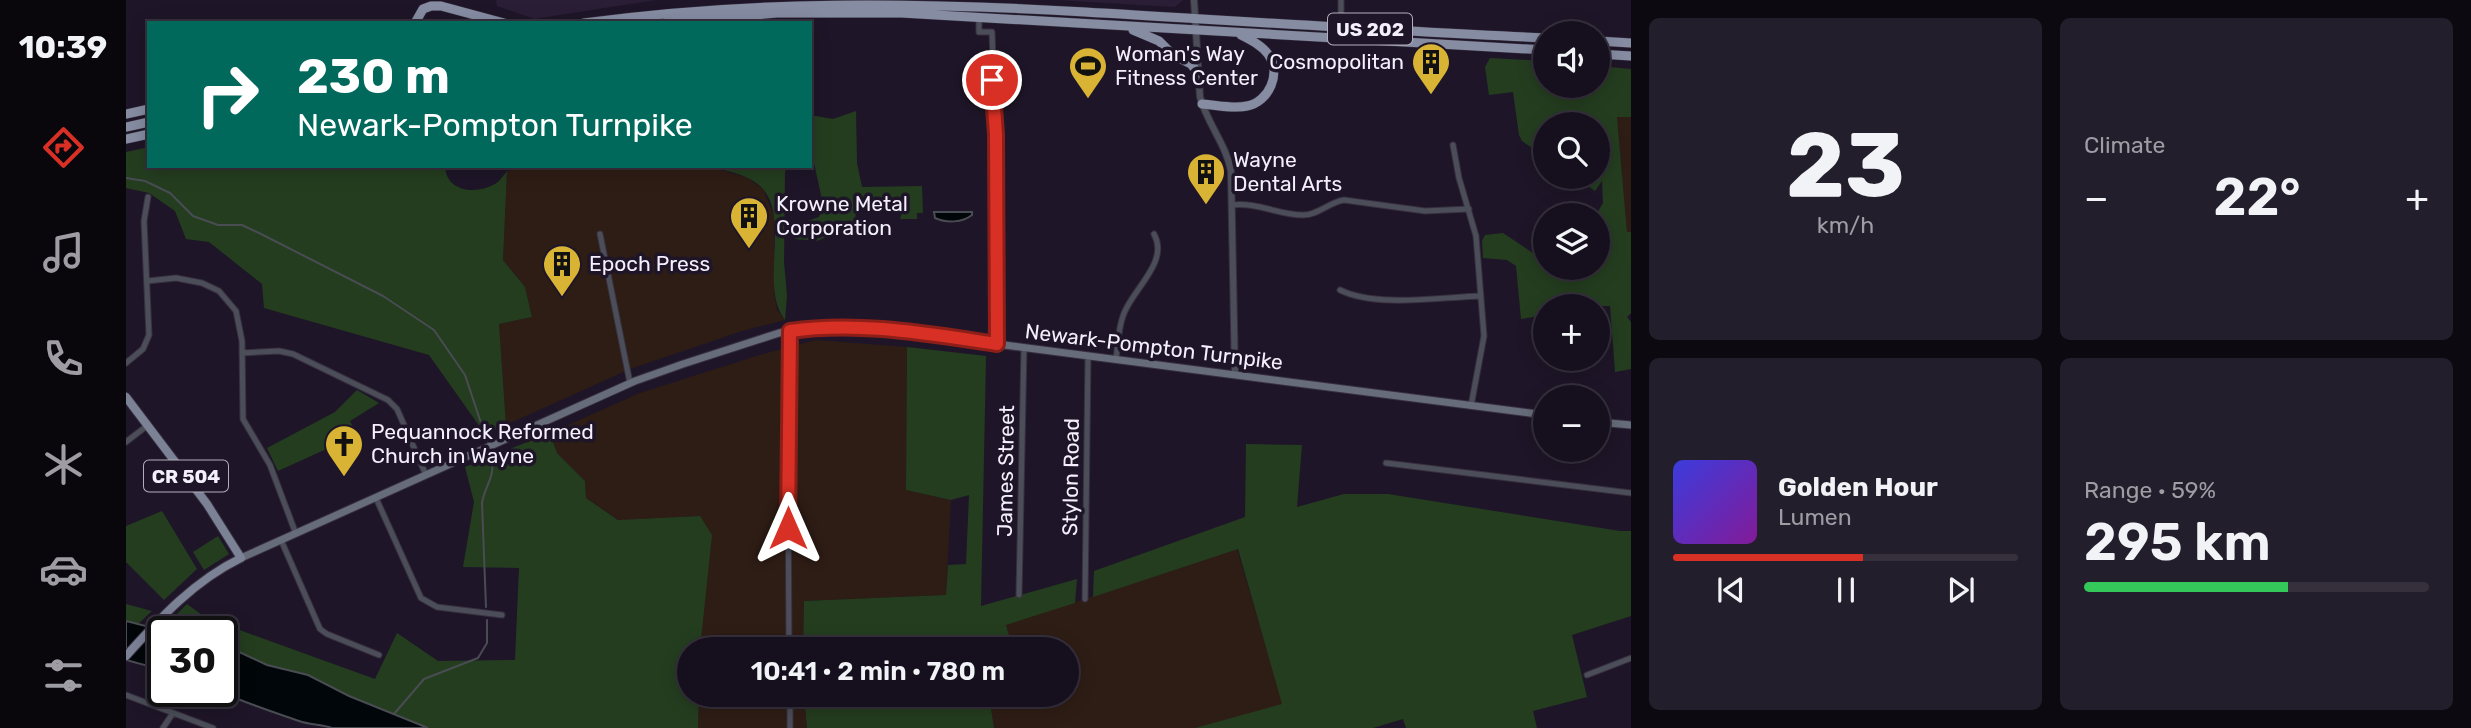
<!DOCTYPE html>
<html lang="en">
<head>
<meta charset="utf-8">
<style>
	body { margin:0; font-family:Rubik,sans-serif; background:#231e2b; color:#f1f3f6; height:100vh; display:flex; flex-direction:column; font-size:26px; white-space:nowrap }
	* { box-sizing:border-box; margin:0 }
	p { font-size:23px; color:#9e9da4 }
	.icon { flex:none; width:38px; height:38px; fill:none; stroke:currentColor; stroke-width:2; stroke-linecap:round; stroke-linejoin:round }
	.map { position:relative; flex:1; overflow:hidden }
	.panel { display:flex; flex-direction:column; gap:18px; padding:18px; background:#0c0910; width:840px }
	.panel>* { flex:none }
	.hud { position:absolute; left:21px; top:21px; width:665px; height:147px; border-radius:0px; box-shadow:0 4px 18px #0003,0 0 0 2px #35303c; background:#00695c; color:#fff; overflow:hidden }
	.buttons { position:absolute; left:1407px; top:21px; display:grid; gap:14px }
	.buttons a { display:grid; place-items:center; width:77px; height:77px; border-radius:50%; background:#16101e; box-shadow:0 4px 18px #0003,0 0 0 2px #35303c; font-size:35px }
	.speed { position:absolute; left:21px; top:616px; display:flex; gap:14px; font-size:35px; font-weight:700; text-align:center }
	.speed>* { display:grid; place-content:center; width:91px; height:91px; border-radius:50%; background:#16101e; box-shadow:0 4px 18px #0003,0 0 0 2px #35303c; line-height:1 }
	.speed .limit { border:4px solid #111; border-radius:10px; background:#fff; color:#111 }
	.pin { position:absolute; display:grid; place-items:center; width:60px; height:60px; color:#fff; margin:-30px; border:4px solid #fff; border-radius:50%; box-shadow:0 2px 7px #0007 }
	.me { position:absolute; width:77px; margin:-38px; rotate:0deg; stroke-linejoin:round; filter:drop-shadow(0 0 5px #0008) }
	.turn { display:flex; align-items:center; gap:24px; height:147px; padding:0 35px; font-size:32px }
	.turn .icon { width:91px; height:91px; stroke-width:2.5 }
	.turn b { display:block; font-size:49px; line-height:60px }
	.big { font-size:52px; font-weight:600; line-height:1.1 }
	.panel .tile { flex:1; display:flex; flex-direction:column; justify-content:center; gap:10px; min-width:0; padding:0 24px; border-radius:10px; background:#231e2b }
	.panel .dial { align-items:center; gap:0 }
	.dial b { font-size:91px; line-height:1 }
	.song { display:flex; align-items:center; gap:21px }
	.cover { width:84px; height:84px; border-radius:10px; background:linear-gradient(135deg,hsl(240 70% 55%),hsl(290 70% 35%)) }
	.played { height:7px; border-radius:4px; background:linear-gradient(90deg,#d93025 55%,#35303c 55%) }
	.keys { display:flex; justify-content:space-around; direction:ltr }
	.heat { display:flex; justify-content:space-between; align-items:center; font-size:38px; direction:ltr }
	.charge { height:10px; border-radius:5px; background:linear-gradient(90deg,#34c759 59%,#35303c 0) }
	.panel .tiles { flex:1; display:grid; gap:18px; grid-template-columns:repeat(2,1fr) }
	.trip { position:absolute; left:551px; top:637px; width:402px; height:70px; border-radius:35px; background:#16101e; box-shadow:0 4px 18px #0003,0 0 0 2px #35303c; font-weight:600; line-height:70px; text-align:center }
	main { display:flex; flex:1; min-height:0 }
	.menu { display:flex; flex-direction:column; width:126px; justify-content:space-around; align-items:center; background:#09060c; color:#9e9da4 }
	.menu .icon { width:49px; height:49px }
	.menu .active { color:#d93025 }
	.menu b { font-size:32px; color:#f1f3f6 }
	.map>svg:first-child { display:block }
	.built { fill:#291e36 }
	.industrial { fill:#2e1d15 }
	.green { fill:#243d1f }
	.water { fill:#000609; stroke:#494c52; stroke-width:2 }
	.lines { fill:none; stroke-linecap:round; stroke-linejoin:round }
	.stream { stroke:#494c52; stroke-width:2 }
	.minor-casing { stroke:#383041; stroke-width:7 }
	.tertiary-casing { stroke:#383041; stroke-width:8 }
	.secondary-casing { stroke:#383041; stroke-width:9 }
	.primary-casing { stroke:#383041; stroke-width:10 }
	.trunk-casing { stroke:#383041; stroke-width:10 }
	.minor { stroke:#4b4e58; stroke-width:5 }
	.tertiary { stroke:#4b4e58; stroke-width:6 }
	.secondary { stroke:#676c7b; stroke-width:7 }
	.primary { stroke:#7c8296; stroke-width:8 }
	.trunk { stroke:#868ca2; stroke-width:9 }
	.route-casing { stroke:#8d1f18; stroke-width:18 }
	.route { stroke:#d93025; stroke-width:12 }
	.labels { text-anchor:middle; stroke-width:7; stroke-linejoin:round; paint-order:stroke }
	.shield { fill:#1e1628; stroke:#b4aebc; stroke-width:2 }
	.shield-label { font-size:19px; font-weight:bold; fill:#f4effc }
	.poi-label { font-size:21px; fill:#f4effc; stroke:#1e1628; text-anchor:start }
	.street-label { font-size:21px; fill:#f4effc; stroke:#1e1628 }
</style>
</head>
<body>
<main>
<nav class="menu">
<b>10:39</b>
<svg class="icon active" aria-label="directions" viewBox="0 0 24 24"><path d="M12 3l9 9-9 9-9-9zM9 14v-3h6M13 9l2 2-2 2"/></svg>
<svg class="icon" aria-label="music" viewBox="0 0 24 24"><path d="M9 18V5l10-2v13"/><circle cx="6" cy="18" r="3"/><circle cx="16" cy="16" r="3"/></svg>
<svg class="icon" aria-label="phone" viewBox="0 0 24 24"><path d="M5 4h4l2 5-3 2q2 4 5 5l2-3 5 2v4C11 20 4 13 5 4z"/></svg>
<svg class="icon" aria-label="climate" viewBox="0 0 24 24"><path d="M12 3v18M4 7l16 10M4 17L20 7"/></svg>
<svg class="icon" aria-label="car" viewBox="0 0 24 24"><path d="M5 17H2v-5l4-1 3-4h7l3 4 3 1v5h-3M9 17h6M6 11h13"/><circle cx="7" cy="17" r="2"/><circle cx="17" cy="17" r="2"/></svg>
<svg class="icon" aria-label="filters" viewBox="0 0 24 24"><path d="M4 7h16M4 17h16"/><circle cx="9" cy="7" r="2"/><circle cx="15" cy="17" r="2"/></svg>
</nav>
<div class="map">
<svg width="1505" height="728" viewBox="0 0 1505 728">
	<rect width="100%" height="100%" fill="#1e1628"/>
	<path class="built" d="M370 0H530L408 19 371 6Z
		M929 0H1057L1049 7Z"/>
	<path class="industrial" d="M1491 117H1505V232H1501Z
		M417 166H582L622 178 637 189 648 216V293L651 310 659 320 616 331 504 369 380 425 373 324 406 317 399 287 377 260 381 171Z
		M690 340 781 347 780 490 825 500 820 595 678 601 677 649H574V516L493 520 460 498 459 481 431 453 424 433 514 393 637 354Z
		M1111 549 1157 705 1069 728H868L863 695H942V649H887L880 625Z
		M573 695H678L681 728H572Z"/>
	<path class="green" d="M1364 58 1419 61V86H1472V66L1505 69V117H1491L1501 232H1505V313L1501 317 1505 322V369L1489 372 1484 306H1419V315L1395 319 1390 266 1381 260 1357 258 1356 241 1359 235 1377 233 1419 261V268H1472V215H1470L1477 203 1476 181 1469 191 1449 177H1472V124H1419V157L1396 141 1393 135 1387 92 1363 95 1359 67Z
		M730 111 731 163 736 187 796 186 797 213H791V219H774L776 212 730 210 729 225 691 241 669 239V225L693 217 697 204 688 163 684 161V115L707 119Z
		M23 147V166H319C320 192 350 195 369 184 374 181 377 176 381 171L377 260 399 287 406 317 373 324 380 425 359 434 303 355 138 308 136 284 83 242 60 239 49 211 23 193 0 188V152Z
		M582 166H662L659 172 658 262 661 296 659 320C633 287 664 220 637 189 624 174 599 171 582 166Z
		M781 347 860 356 855 606 951 579 949 603 880 625 887 649H677L678 601 820 595 822 565 840 564 843 495 825 500 780 490Z
		M231 390 253 403 224 421 231 435 152 471 141 448 209 412Z
		M424 433 431 453 459 481 460 498 492 520 574 516 586 535 574 649H564V695H573L572 728H302L223 696 182 675 141 665 96 644V632L35 630 61 604 80 618 249 679 271 633 312 661 389 660 393 568 337 567 348 502 339 467Z
		M1120 444 1176 445 1171 507 1218 494H1262L1494 531H1505V616L1446 635 1461 697 1407 711 1411 728H1280L1277 719 1247 728H1069L1156 704 1112 549 967 597 968 571 1119 517Z
		M36 511 71 569 38 600 0 562V526Z
		M92 536 103 554 78 570 67 552Z
		M0 604 26 611 12 624 0 621Z
		M678 695H863L868 728H681Z"/>
	<path class="water" d="M808 212H846V215C836 223 820 223 809 218Z
		M0 621 43 632H37V670L0 660Z
		M96 644 141 665 182 675 223 696 302 728H206C195 724 184 725 173 721 147 712 119 703 93 691H96Z"/>
	<g class="lines">
		<path class="stream" d="M0 178 19 181 44 193 67 216 92 225H116L137 235 257 296 308 330 339 375 361 441
			M360 607 356 503C360 481 371 478 364 453
			M268 714 298 679 352 658 361 643V620"/>
		<defs>
			<path id="minor" d="M1215 0V27
				M853 17V32H866L870 149 871 344
				M1327 145 1333 178 1350 236 1358 336 1345 406
				M1106 205C1131 202 1153 215 1177 215 1193 215 1203 202 1218 200L1299 211 1343 209
				M474 234 504 383
				M21 281 50 278 76 283 93 291 110 311 116 341 117 419 144 465 170 534
				M1214 290C1251 308 1314 297 1355 296
				M116 353 153 351 167 354 262 400 271 409 300 475
				M990 359C992 345 992 330 997 316 1005 290 1044 263 1028 234
				M0 363 17 349 23 335 18 221 22 197
				M0 442 22 425
				M1260 463 1505 493
				M250 498 295 598 311 607 376 615
				M155 540 194 629 201 634 253 655
				M893 595 898 347
				M959 599 962 356
				M663 649 662 471 664 331
				M1461 675 1505 658
				M0 695 87 728
				M37 728 47 713
				M664 728V695"/>
			<path id="tertiary" d="M1068 0 1074 97C1081 123 1100 144 1105 171L1109 375"/>
			<path id="secondary" d="M1472 422 1505 425
				M115 558 509 381 557 364 653 333 681 328 726 327 785 333 1419 415"/>
			<path id="primary" d="M0 397 81 504 115 558C68 581 35 617 0 656"/>
			<path id="trunk" d="M289 23 297 9 305 6H315L378 23
				M458 23C628 0 789 2 959 12 1113 21 1266 31 1419 38
				M539 23 651 13H776L1419 50
				M1007 30 1033 41 1047 55 1065 64 1072 73
				M1472 41 1505 43
				M1472 54 1505 56
				M1076 104C1091 105 1107 109 1121 106 1143 102 1156 73 1142 54 1135 45 1125 40 1115 35
				M0 114 23 109
				M0 127 23 122
				M0 139 23 134"/>
		</defs>
		<use href="#minor" class="minor-casing"/>
		<use href="#tertiary" class="tertiary-casing"/>
		<use href="#secondary" class="secondary-casing"/>
		<use href="#primary" class="primary-casing"/>
		<use href="#trunk" class="trunk-casing"/>
		<use href="#minor" class="minor"/>
		<use href="#tertiary" class="tertiary"/>
		<use href="#secondary" class="secondary"/>
		<use href="#primary" class="primary"/>
		<use href="#trunk" class="trunk"/>
	</g>
	<g class="lines">
		<defs>
			<path id="route" d="M662 528 664 331C732 321 803 334 871 344L870 134 866 80"/>
		</defs>
		<use href="#route" class="route-casing"/>
		<use href="#route" class="route"/>
	</g>
	<defs>
		<symbol id="building-pin" viewBox="-11 -11 22 30"><path d="M0 17L-7.5 6A9.5 9.5 0 1 1 7.5 6Z" fill="#d9b334" stroke="#1e1628"/><path d="M-4-6H4V6H1V3H-1V6H-4ZM-2.5-4.3h1.7v1.8h-1.7ZM.8-4.3h1.7v1.8H.8ZM-2.5-1h1.7V.8h-1.7ZM.8-1h1.7V.8H.8Z" fill="#111"/></symbol>
		<symbol id="stadium-pin" viewBox="-11 -11 22 30"><path d="M0 17L-7.5 6A9.5 9.5 0 1 1 7.5 6Z" fill="#d9b334" stroke="#1e1628"/><path d="M0-5a6.5 5 0 1 0 0 10a6.5 5 0 1 0 0-10ZM-3.5-1.8h7v3.6h-7Z" fill="#111"/></symbol>
		<symbol id="church-pin" viewBox="-11 -11 22 30"><path d="M0 17L-7.5 6A9.5 9.5 0 1 1 7.5 6Z" fill="#d9b334" stroke="#1e1628"/><path d="M-1.2-6h2.4v3.5h3.3v2.4h-3.3V6h-2.4V-.1h-3.3v-2.4h3.3Z" fill="#111"/></symbol>
	</defs>
	<g fill-rule="evenodd">
		<use href="#building-pin" x="1283" y="40" width="44" height="60"/>
		<use href="#stadium-pin" x="940" y="44" width="44" height="60"/>
		<use href="#building-pin" x="1058" y="150" width="44" height="60"/>
		<use href="#building-pin" x="601" y="194" width="44" height="60"/>
		<use href="#building-pin" x="414" y="242" width="44" height="60"/>
		<use href="#church-pin" x="196" y="422" width="44" height="60"/>
	</g>
	<g class="labels">
		<g class="shield">
			<rect x="1202" y="13.5" width="84" height="31" rx="5"/>
			<rect x="18" y="460.5" width="84" height="31" rx="5"/>
		</g>
		<g class="shield-label">
			<text x="1244" y="36">US 202</text>
			<text x="60" y="483">CR 504</text>
		</g>
		<g class="poi-label">
			<text x="989" y="61">Woman's Way<tspan x="989" dy="24">Fitness Center</tspan></text>
			<text x="1278" y="69" text-anchor="end">Cosmopolitan</text>
			<text x="1107" y="167">Wayne<tspan x="1107" dy="24">Dental Arts</tspan></text>
			<text x="650" y="211">Krowne Metal<tspan x="650" dy="24">Corporation</tspan></text>
			<text x="463" y="271">Epoch Press</text>
			<text x="245" y="439">Pequannock Reformed<tspan x="245" dy="24">Church in Wayne</tspan></text>
		</g>
		<g class="street-label">
			<text transform="translate(1028 347) rotate(7)" y="7">Newark-Pompton Turnpike</text>
			<text transform="translate(880 471) rotate(-89)" y="7">James Street</text>
			<text transform="translate(945 477) rotate(-89)" y="7">Stylon Road</text>
		</g>
	</g>
</svg>
<div class="buttons">
<a><svg class="icon" aria-label="sound" viewBox="0 0 24 24"><path d="M4 9h4l5-4v14l-5-4H4zM17 9q2 3 0 6"/></svg></a>
<a><svg class="icon" aria-label="search" viewBox="0 0 24 24"><circle cx="10" cy="10" r="6"/><path d="M15 15l6 6"/></svg></a>
<a><svg class="icon" aria-label="layers" viewBox="0 0 24 24"><path d="M12 4l9 5-9 5-9-5zM3 14l9 5 9-5"/></svg></a>
<a>+</a>
<a>−</a>
</div>
<div class="speed"><div class="limit">30</div></div>
<div class="pin" style="left:866px;top:80px;background:#d93025"><svg class="icon" aria-label="arrive" viewBox="0 0 24 24"><path d="M6 21V4h12l-3 4 3 4H6"/></svg></div>
<svg class="me" style="left:662px;top:528px" viewBox="-20 -20 40 40"><path d="M0-17L14 15 0 8-14 15z" fill="#d93025" stroke="#fff" stroke-width="4"/></svg>
<div class="trip">10:41 · 2 min · 780 m</div>
<div class="hud">
<div class="turn"><svg class="icon" aria-label="right" viewBox="0 0 24 24"><path d="M7 20v-9h11M14 6l5 5-5 5"/></svg><div><b>230 m</b>Newark-Pompton Turnpike</div></div>
</div>
</div>
<section class="panel">
<div class="tiles">
<div class="tile dial"><b>23</b><p>km/h</p></div>
<div class="tile"><p>Climate</p>
<div class="heat"><a>−</a><b class="big">22°</b><a>+</a></div>
</div>
<div class="tile">
<div class="song"><i class="cover"></i><div><b>Golden Hour</b><p>Lumen</p></div></div>
<div class="played"></div>
<div class="keys"><svg class="icon" aria-label="previous" viewBox="0 0 24 24"><path d="M18 5L8 12l10 7zM5 5v14"/></svg><svg class="icon" aria-label="pause" viewBox="0 0 24 24"><path d="M8 5v14M16 5v14"/></svg><svg class="icon" aria-label="next" viewBox="0 0 24 24"><path d="M6 5l10 7-10 7zM19 5v14"/></svg></div>
</div>
<div class="tile"><p>Range · 59%</p><b class="big">295 km</b><div class="charge"></div></div>
</div>
</section>
</main>
</body>
</html>
